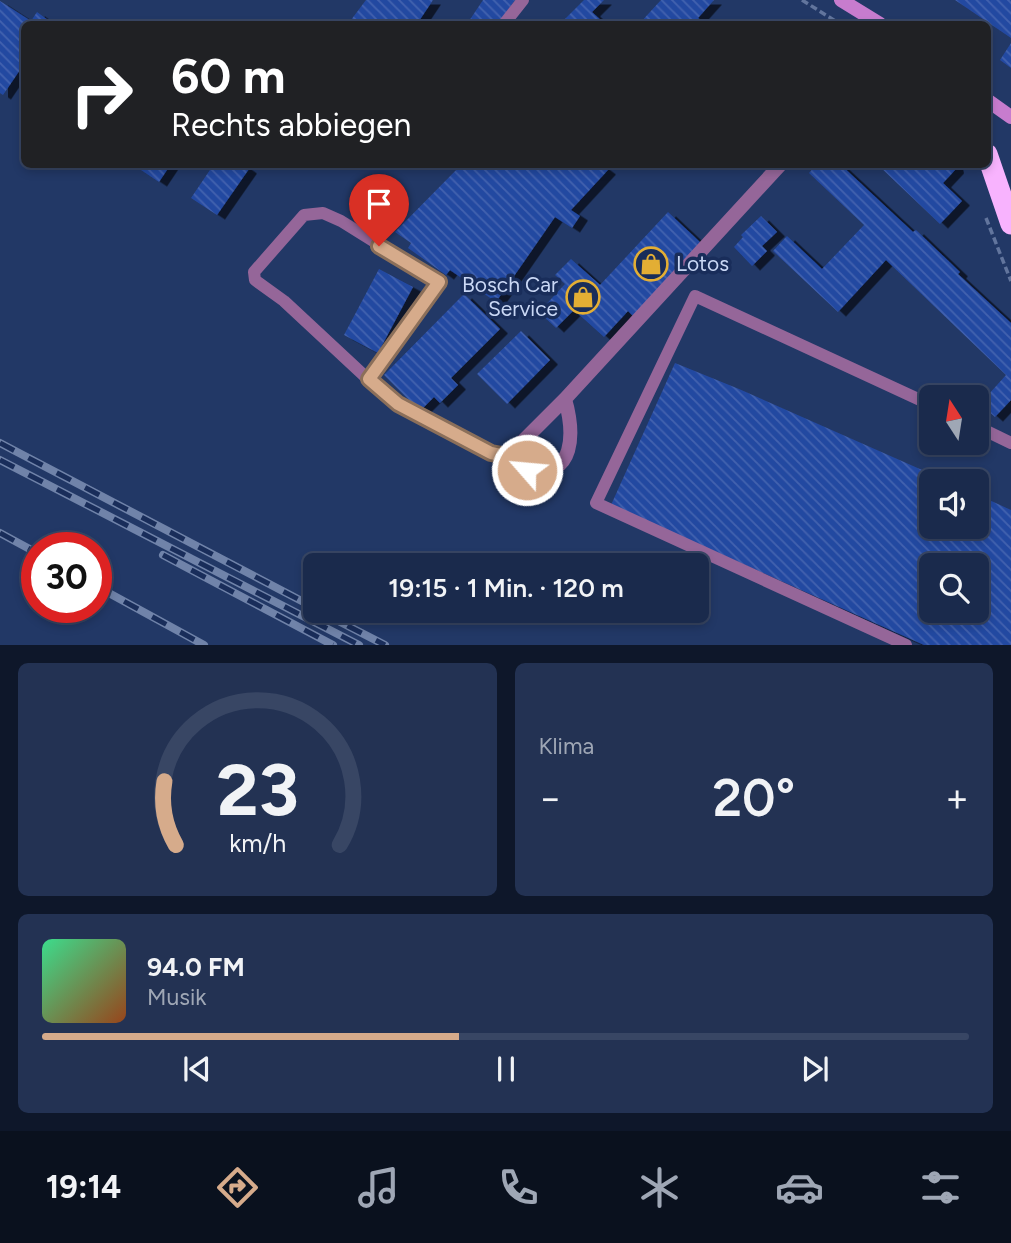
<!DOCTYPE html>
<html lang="de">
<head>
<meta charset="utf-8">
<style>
	body { margin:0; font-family:Figtree,sans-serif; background:#233253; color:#f1f3f6; height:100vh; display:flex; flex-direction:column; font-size:26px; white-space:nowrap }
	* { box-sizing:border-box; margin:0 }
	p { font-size:23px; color:#9fa7b5 }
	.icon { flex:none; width:38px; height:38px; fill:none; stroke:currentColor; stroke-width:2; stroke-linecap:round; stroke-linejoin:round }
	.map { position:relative; height:645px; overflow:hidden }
	.details { display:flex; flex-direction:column; gap:18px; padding:18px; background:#0e172a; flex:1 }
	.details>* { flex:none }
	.banner { position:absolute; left:21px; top:21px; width:970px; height:147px; border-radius:10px; box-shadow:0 4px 10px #0003,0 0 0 2px #384664; background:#202124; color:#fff; overflow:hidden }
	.needle { width:46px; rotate:348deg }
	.tools { position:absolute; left:919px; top:385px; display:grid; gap:14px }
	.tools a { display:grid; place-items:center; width:70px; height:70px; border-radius:10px; background:#1a2a4c; box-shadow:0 4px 10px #0003,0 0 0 2px #384664; font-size:35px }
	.speed { position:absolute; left:21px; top:532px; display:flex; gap:14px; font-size:35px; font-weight:700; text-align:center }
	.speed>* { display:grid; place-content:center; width:91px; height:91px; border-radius:50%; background:#1a2a4c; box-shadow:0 4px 10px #0003,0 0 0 2px #384664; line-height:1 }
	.speed .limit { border:10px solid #d22; background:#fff; color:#111 }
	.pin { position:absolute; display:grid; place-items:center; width:60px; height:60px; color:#fff; margin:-72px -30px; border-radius:50% 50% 50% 0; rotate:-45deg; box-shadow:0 0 7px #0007 }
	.pin .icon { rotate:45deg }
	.me { position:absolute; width:77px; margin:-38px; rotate:297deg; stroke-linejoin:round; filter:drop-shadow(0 0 5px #0008) }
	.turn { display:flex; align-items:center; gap:24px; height:147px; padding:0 35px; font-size:32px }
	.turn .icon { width:91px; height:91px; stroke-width:2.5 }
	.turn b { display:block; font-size:49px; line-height:60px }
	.big { font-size:52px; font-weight:600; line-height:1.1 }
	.details .tile { flex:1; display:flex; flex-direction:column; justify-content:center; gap:10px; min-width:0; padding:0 24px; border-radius:10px; background:#233253 }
	.details .dial { align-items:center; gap:0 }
	.dial svg { height:182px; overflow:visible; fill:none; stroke:#384664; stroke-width:7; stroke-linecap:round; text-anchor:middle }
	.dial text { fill:#f1f3f6; stroke:none }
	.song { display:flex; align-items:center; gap:21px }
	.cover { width:84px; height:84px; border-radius:10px; background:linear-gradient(135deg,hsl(150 70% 55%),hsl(20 70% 35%)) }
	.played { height:7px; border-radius:4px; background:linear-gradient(90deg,#d6ab8b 45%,#384664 45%) }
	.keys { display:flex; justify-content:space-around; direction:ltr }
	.heat { display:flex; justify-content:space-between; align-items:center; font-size:38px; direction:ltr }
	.details .tiles { flex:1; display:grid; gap:18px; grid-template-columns:1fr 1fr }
	.tile:last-child { grid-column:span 2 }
	.trip { position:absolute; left:303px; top:553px; width:406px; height:70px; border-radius:10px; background:#1a2a4c; box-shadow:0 4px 10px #0003,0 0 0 2px #384664; font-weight:600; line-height:70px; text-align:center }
	.tab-bar { display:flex; height:112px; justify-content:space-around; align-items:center; background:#0a111e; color:#9fa7b5 }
	.tab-bar .icon { width:49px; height:49px }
	.tab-bar .current { color:#d6ab8b }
	.tab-bar b { font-size:32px; color:#f1f3f6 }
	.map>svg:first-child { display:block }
	.building { fill:url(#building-back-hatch); fill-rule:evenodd; filter:url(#shadow) }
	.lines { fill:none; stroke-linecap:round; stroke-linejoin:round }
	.path { stroke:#62759d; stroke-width:3.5; stroke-dasharray:7 3.5; stroke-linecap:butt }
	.lane { stroke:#956699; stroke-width:12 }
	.street { stroke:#956699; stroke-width:14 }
	.secondary { stroke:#c77cce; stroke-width:14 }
	.highway { stroke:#f8b3fe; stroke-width:21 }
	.rail-casing { stroke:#7083a9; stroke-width:8 }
	.rail { stroke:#192d5a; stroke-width:5; stroke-dasharray:16; stroke-linecap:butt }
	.route-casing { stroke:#8b6f5a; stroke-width:18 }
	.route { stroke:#d6ab8b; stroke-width:12 }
	.labels { text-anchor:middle; stroke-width:7; stroke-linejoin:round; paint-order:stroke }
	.poi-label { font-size:21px; fill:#cad8f5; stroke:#192d5a; text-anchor:start }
</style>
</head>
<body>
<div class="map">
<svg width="1011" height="645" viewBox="0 0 1011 645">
	<defs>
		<pattern id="building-back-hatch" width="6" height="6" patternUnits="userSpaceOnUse" patternTransform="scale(1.75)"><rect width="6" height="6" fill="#2449a1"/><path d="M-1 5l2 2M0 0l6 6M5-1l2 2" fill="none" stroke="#4262af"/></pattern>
		<filter id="shadow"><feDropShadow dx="8" dy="4.5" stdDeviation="0" flood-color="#0009"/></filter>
	</defs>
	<rect width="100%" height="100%" fill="#223866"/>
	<path class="building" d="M366 0H433L417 24H348Z
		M483 0H515L498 24H467Z
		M584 0H604L592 12 605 24H560Z
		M661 0H714L698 18 703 22 701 24H639Z
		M955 0H1011V38Z
		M0 1 31 21 37 12 52 23 51 24H24V64L3 95 0 93Z
		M1011 43V68L1000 60Z
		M132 164H171L159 182Z
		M214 164H242L249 169 217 215 191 198Z
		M462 164H600L608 170 571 210 580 216 572 228 555 217 496 302 450 270 446 275 408 248 411 243 395 232Z
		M817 164H840L913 232 916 230 960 272 958 274 1011 323V400L995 417 980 404 1006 375 886 260 838 312 773 251 787 236 822 269 864 225 809 173Z
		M877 164H955L956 169 943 183 962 201 940 224Z
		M668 212 701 243 633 316 628 311 604 337 574 310 556 328 539 312 565 284 555 275 571 259 600 285Z
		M761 216 777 232 762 246 767 251 752 266 734 247 743 237 741 235Z
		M379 269 413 287 378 353 344 335Z
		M464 294 500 329 451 378 458 385 440 403 434 397 420 411 384 375Z
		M521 331 550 360 507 404 477 374Z
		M675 363 739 389 947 481H931V527H976V494L1011 510V645H924L611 505ZM931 565H976V611H931Z"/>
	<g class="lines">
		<path class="path" d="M802 0 840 24
			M986 218 1011 281"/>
		<path class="lane" d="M504 24 523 0
			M369 379 439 282 341 221 323 213 304 215 254 272 255 280 284 301 385 395 398 404 491 453 517 458
			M976 426 1011 443
			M906 645 596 503 695 296 931 405"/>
		<path class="street" d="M565 399C574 431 577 480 527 470L517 458 516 448 565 399 781 164"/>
		<path class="secondary" d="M841 0 880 24
			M987 100 1011 117"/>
		<path class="highway" d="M987 154 1011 224"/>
		<defs>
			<path id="rail" d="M0 443 315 608
				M0 460 359 645
				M0 533 37 553
				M163 555 333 645
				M96 586 204 645
				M319 611 385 645"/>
		</defs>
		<use href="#rail" class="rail-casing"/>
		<use href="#rail" class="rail"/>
	</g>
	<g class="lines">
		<defs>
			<path id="route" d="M379 246 439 282 369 379 398 404 491 453 516 458 527 470"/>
		</defs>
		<use href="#route" class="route-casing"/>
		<use href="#route" class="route"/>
	</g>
	<defs>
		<symbol id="shop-ring" viewBox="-11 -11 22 22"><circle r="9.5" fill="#192d5a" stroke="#e3ae34" stroke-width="1.5"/><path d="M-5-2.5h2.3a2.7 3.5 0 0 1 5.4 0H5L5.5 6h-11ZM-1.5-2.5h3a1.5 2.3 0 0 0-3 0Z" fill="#e3ae34"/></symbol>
	</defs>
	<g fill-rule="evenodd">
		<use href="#shop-ring" x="632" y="245" width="38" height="38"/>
		<use href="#shop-ring" x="564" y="278" width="38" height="38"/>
	</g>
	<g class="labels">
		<g class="poi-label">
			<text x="676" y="271">Lotos</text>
			<text x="558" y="292" text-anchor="end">Bosch Car<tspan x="558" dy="24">Service</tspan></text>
		</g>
	</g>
</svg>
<div class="tools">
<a><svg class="needle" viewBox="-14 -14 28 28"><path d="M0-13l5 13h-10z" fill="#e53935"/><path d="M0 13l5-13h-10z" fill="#9fa7b5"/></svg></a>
<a><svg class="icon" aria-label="sound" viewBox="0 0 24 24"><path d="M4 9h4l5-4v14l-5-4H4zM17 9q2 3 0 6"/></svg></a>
<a><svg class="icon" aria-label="search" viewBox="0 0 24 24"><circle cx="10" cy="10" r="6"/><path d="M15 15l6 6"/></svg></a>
</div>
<div class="speed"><div class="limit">30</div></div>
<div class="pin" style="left:379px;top:246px;background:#d93025"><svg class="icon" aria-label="arrive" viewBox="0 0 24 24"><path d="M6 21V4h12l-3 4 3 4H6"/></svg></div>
<svg class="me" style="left:527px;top:470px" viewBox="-20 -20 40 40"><circle r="17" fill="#d6ab8b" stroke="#fff" stroke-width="3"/><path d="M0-11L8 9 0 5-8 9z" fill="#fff"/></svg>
<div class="trip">19:15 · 1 Min. · 120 m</div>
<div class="banner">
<div class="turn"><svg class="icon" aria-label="right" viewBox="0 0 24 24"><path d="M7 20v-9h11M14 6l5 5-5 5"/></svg><div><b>60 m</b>Rechts abbiegen</div></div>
</div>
</div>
<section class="details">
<div class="tiles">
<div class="tile dial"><svg viewBox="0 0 100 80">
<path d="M14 69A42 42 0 1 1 86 69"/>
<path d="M14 69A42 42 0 0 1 9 41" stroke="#d6ab8b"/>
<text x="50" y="56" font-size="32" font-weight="700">23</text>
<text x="50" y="72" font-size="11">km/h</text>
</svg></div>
<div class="tile"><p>Klima</p>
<div class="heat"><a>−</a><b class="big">20°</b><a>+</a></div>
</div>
<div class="tile">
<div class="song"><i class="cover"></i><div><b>94.0 FM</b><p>Musik</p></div></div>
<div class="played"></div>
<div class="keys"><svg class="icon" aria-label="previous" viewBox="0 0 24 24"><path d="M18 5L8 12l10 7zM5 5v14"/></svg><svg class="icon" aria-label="pause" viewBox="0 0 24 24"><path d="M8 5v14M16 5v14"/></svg><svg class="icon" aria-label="next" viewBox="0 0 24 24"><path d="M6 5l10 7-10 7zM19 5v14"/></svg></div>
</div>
</div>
</section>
<nav class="tab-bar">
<b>19:14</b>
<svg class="icon current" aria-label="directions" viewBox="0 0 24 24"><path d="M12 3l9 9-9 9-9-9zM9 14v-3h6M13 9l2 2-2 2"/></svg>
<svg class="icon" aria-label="music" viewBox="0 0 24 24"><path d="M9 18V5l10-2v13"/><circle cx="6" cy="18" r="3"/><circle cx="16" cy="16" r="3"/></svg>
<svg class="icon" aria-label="phone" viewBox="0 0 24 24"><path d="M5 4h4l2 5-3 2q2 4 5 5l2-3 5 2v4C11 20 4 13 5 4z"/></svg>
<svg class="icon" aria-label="climate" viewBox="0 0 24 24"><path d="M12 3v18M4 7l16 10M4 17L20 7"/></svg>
<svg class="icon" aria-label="car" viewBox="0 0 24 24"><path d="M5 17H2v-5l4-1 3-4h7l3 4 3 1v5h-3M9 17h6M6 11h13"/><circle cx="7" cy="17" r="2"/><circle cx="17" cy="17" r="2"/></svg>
<svg class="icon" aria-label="filters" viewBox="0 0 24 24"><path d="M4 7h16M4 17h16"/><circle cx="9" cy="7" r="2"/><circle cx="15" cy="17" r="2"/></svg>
</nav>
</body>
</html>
